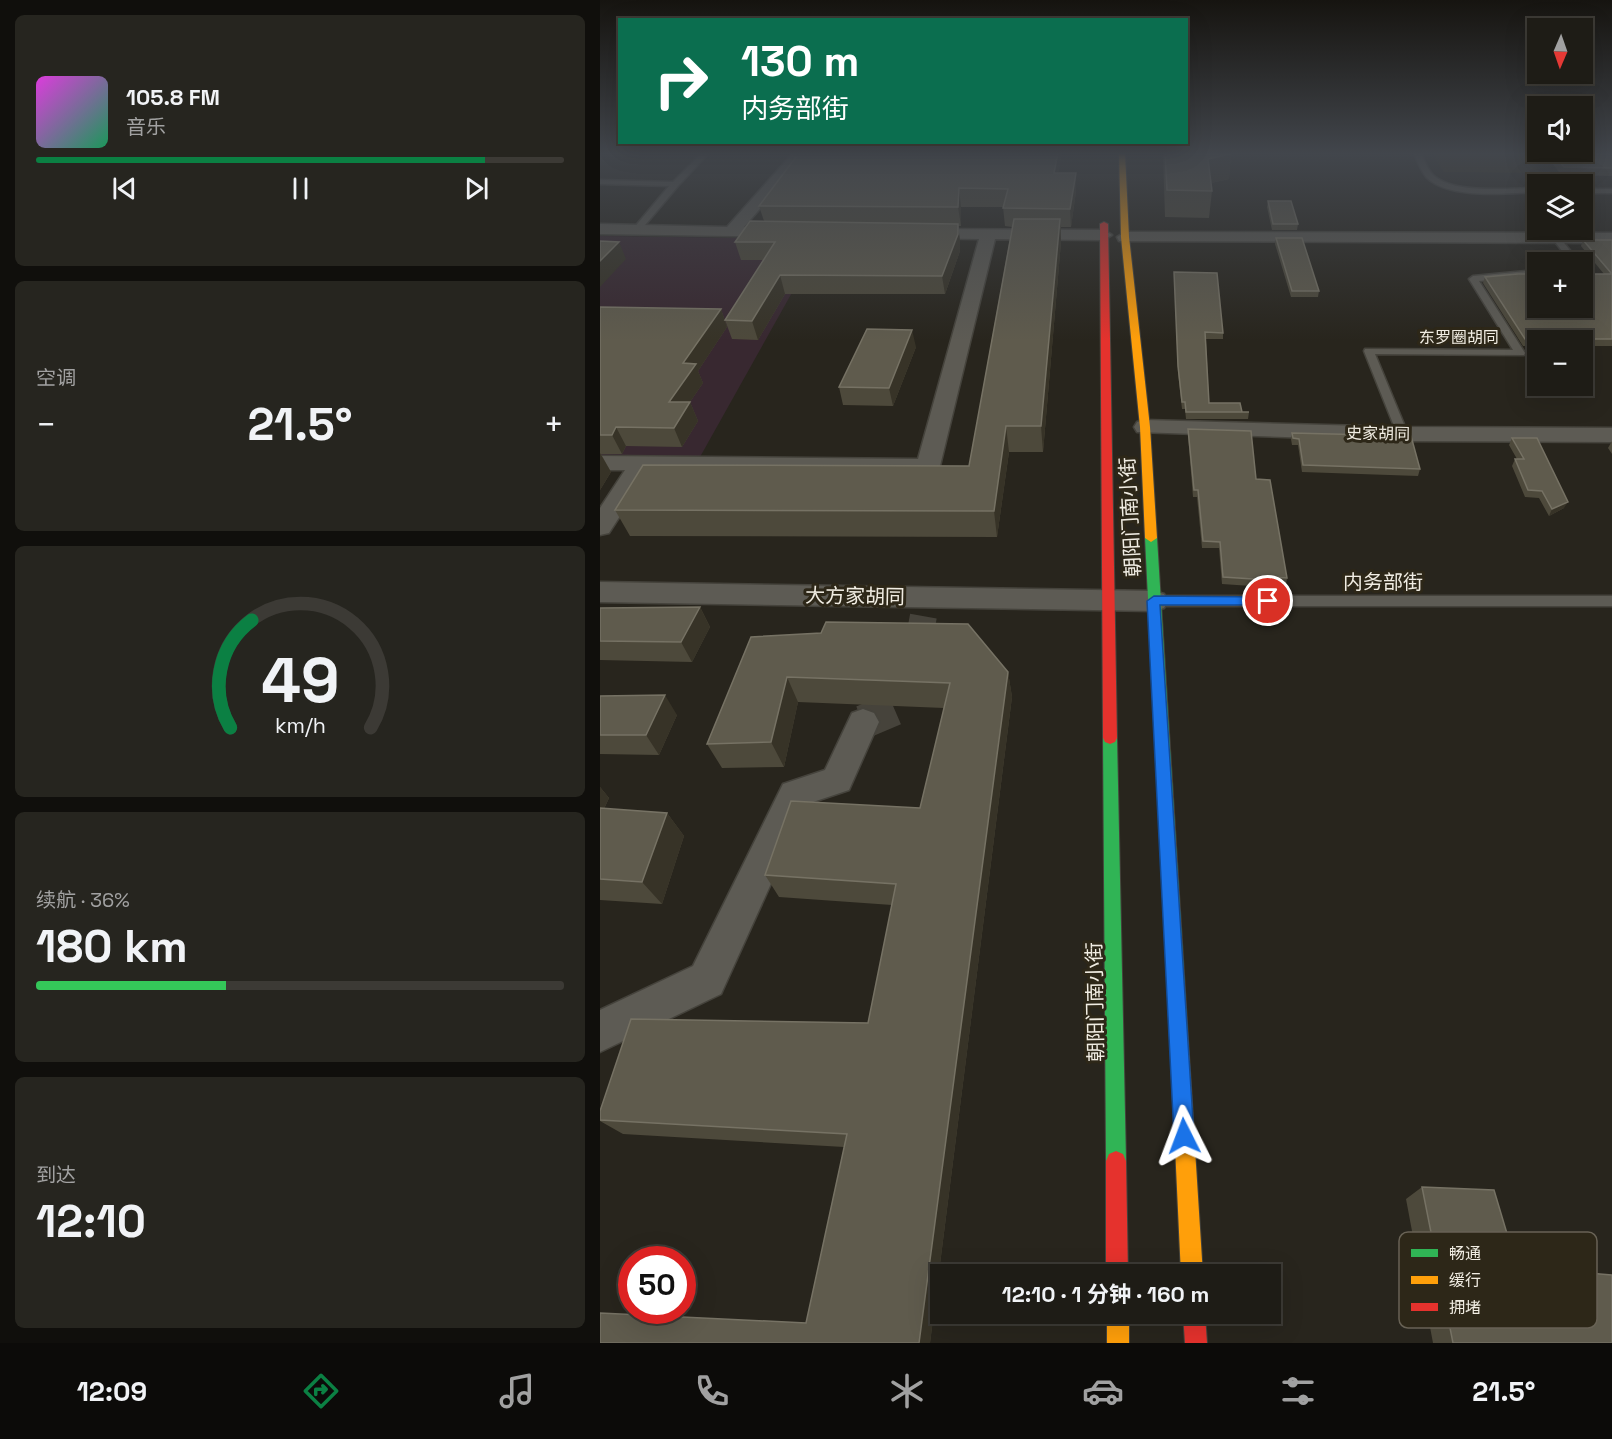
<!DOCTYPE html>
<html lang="zh">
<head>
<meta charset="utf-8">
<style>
	body { margin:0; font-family:"Space Grotesk","Noto Sans SC",sans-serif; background:#26251f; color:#f1f3f6; height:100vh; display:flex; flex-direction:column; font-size:22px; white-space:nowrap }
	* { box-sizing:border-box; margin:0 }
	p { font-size:20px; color:#a1a1a1 }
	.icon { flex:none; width:33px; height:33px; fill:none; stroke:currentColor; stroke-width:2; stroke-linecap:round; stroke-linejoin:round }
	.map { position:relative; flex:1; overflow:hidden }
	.drawer { display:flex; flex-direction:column; gap:15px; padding:15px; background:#100f0c; width:600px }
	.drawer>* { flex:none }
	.hud { position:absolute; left:18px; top:18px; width:570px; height:126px; border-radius:0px; box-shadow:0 6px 24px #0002,0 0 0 2px #3c3a35; background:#0b6e4f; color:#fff; overflow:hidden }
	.needle { width:39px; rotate:182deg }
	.fabs { position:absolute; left:927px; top:18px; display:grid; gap:12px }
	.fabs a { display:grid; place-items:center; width:66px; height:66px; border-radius:0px; background:#1e1c16; box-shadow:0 6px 24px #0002,0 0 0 2px #3c3a35; font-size:30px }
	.speed { position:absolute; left:18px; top:1246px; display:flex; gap:12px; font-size:30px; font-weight:700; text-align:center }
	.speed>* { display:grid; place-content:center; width:78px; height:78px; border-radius:50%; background:#1e1c16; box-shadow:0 6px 24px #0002,0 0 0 2px #3c3a35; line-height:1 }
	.speed .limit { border:9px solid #d22; background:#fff; color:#111 }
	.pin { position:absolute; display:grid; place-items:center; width:51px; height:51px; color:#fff; margin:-26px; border:3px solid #fff; border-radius:50%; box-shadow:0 2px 6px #0007 }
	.me { position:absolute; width:66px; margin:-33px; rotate:357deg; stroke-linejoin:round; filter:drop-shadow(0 0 4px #0008) }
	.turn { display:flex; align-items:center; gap:21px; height:126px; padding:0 24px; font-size:27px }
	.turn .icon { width:78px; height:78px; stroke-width:2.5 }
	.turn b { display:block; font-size:42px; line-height:51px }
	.big { font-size:45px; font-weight:700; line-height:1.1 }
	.drawer .tile { flex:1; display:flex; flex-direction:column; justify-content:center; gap:9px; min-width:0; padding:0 21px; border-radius:9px; background:#26251f }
	.drawer .dial { align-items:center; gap:0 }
	.dial svg { height:156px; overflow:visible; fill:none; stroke:#3c3a35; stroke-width:7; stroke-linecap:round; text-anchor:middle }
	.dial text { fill:#f1f3f6; stroke:none }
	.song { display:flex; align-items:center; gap:18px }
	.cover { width:72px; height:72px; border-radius:9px; background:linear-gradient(135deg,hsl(300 70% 55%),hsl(150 70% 35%)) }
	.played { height:6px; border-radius:3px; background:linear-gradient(90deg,#0b8043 85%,#3c3a35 85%) }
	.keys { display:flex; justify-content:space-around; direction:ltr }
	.heat { display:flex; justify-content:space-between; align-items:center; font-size:33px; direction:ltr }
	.charge { height:9px; border-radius:4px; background:linear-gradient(90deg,#34c759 36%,#3c3a35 0) }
	.trip { position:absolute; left:330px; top:1264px; width:351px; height:60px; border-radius:0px; background:#1e1c16; box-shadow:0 6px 24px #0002,0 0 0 2px #3c3a35; font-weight:700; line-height:60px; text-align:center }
	.tab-bar { display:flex; height:96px; justify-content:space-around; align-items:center; background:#0c0b09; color:#a1a1a1 }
	.tab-bar .icon { width:42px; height:42px }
	.tab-bar .on { color:#0b8043 }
	.tab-bar b { font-size:27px; color:#f1f3f6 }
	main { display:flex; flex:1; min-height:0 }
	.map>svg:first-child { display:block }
	.commercial { fill:#382830 }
	.built { fill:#362f1a }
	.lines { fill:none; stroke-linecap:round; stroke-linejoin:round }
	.street-tunnel-far1 { stroke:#46433b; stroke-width:27; stroke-dasharray:27 14; stroke-linecap:butt }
	.street-tunnel { stroke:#46433b; stroke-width:34; stroke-dasharray:34 17; stroke-linecap:butt }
	.lane-casing { stroke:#45433c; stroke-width:3 }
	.street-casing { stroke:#45433c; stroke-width:3 }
	.fast-casing { stroke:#45433c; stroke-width:2 }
	.slow-casing { stroke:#45433c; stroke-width:2 }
	.jam-casing { stroke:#45433c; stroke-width:2 }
	.lane { fill:#5d5b54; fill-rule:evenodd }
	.street { fill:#5d5b54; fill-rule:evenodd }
	.fast { fill:#30b455; fill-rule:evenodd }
	.slow { fill:#ff9f0a; fill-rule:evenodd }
	.jam { fill:#e5322d; fill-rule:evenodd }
	.wall { fill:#4d493b }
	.shaded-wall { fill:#373327 }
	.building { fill:#5f5b4d; stroke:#767264; stroke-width:1.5 }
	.route { fill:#1a73e8; stroke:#114b97; stroke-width:1.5 }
	.labels { text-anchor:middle; stroke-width:6; stroke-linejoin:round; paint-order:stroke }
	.far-street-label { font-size:16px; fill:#f1ede3; stroke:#2d2718 }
	.street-label { font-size:20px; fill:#f1ede3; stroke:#2d2718 }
	.key { fill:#2d2718; stroke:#686255; stroke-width:1.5 }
	.key-label { font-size:16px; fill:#f1ede3 }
</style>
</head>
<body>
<main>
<section class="drawer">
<div class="tile">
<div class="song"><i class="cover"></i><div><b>105.8 FM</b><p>音乐</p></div></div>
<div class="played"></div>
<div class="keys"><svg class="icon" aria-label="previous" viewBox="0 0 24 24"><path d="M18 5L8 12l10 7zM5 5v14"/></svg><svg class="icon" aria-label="pause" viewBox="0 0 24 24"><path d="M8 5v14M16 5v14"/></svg><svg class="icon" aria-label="next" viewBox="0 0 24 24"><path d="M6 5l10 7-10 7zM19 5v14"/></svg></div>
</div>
<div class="tile"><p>空调</p>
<div class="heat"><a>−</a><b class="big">21.5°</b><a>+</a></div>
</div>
<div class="tile dial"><svg viewBox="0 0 100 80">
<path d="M14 69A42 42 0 1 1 86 69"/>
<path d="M14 69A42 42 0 0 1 25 14" stroke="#0b8043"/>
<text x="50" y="56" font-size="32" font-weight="700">49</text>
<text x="50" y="72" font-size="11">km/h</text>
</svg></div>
<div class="tile"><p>续航 · 36%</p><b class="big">180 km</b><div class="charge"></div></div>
<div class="tile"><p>到达</p><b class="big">12:10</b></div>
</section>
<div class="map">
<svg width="1012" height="1343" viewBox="0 0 1012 1343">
	<rect width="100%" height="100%" fill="#28251d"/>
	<path class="commercial" d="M0 236 222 239 100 457 0 456Z"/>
	<path class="built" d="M832 153H924L941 173 844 172Z"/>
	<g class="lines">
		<path class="street-tunnel-far1" d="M311 683 324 613"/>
		<path class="street-tunnel" d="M263 722 307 703 311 682"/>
		<defs>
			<path id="lane" d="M102 153H109L78 186 40 231 33 229 69 186 0 184V180L73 182Z
				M814 153H821C824 160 827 168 832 174 853 195 909 188 938 188V192C907 193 851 200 827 178 821 171 817 161 814 153Z
				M982 189H1012V193H982Z
				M952 235H958L979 262H971L951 237Z
				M938 270V276L879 281 925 353 924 355 775 354 808 434 802 437 798 436 764 351 765 349 913 350 869 279 873 276Z
				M554 596H1012V606H554L547 601Z"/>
			<path id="street" d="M193 153H208L144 227 183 228 191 233 189 237 0 234V224L127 227Z
				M318 229 504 230 512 235 504 240 395 239 340 466 336 471 328 473 49 471 9 533 0 535V508L25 470H0V456L318 459 379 239 312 238 310 234 312 230Z
				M525 232 1012 233V243L519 241 517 237Z
				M545 420 802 427 1012 428V442L802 441 537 432 534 427 537 422Z
				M0 582 554 591 564 594 568 601 564 608 554 611 0 602Z
				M263 709 274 713 279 722 249 790 207 804 121 994 0 1052V1010L93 966 183 784 225 770 252 713Z"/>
			<path id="fast" d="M551 534 557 538 588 1039 586 1046 579 1048 572 1046 570 1039 545 538Z
				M510 732 515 734 517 738 526 1161 523 1168 516 1171 509 1168 506 1161 503 738 505 734Z"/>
			<path id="slow" d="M519 153H525L529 237 550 427 557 538 551 542 545 538 540 427 521 237Z
				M579 1030 586 1032 588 1039 603 1275H581L570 1039 572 1032Z
				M507 1314H529V1343H507Z"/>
			<path id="jam" d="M504 222 508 224 517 738 515 742 510 744 505 742 503 738 500 224Z
				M516 1151 523 1154 526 1161 528 1275H506V1161L509 1154Z
				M583 1314H605L607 1343H585Z"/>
		</defs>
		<use href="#lane" class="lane-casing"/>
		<use href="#street" class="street-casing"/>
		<use href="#fast" class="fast-casing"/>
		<use href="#slow" class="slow-casing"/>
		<use href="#jam" class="jam-casing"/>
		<use href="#lane" class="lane"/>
		<use href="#street" class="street"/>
		<use href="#fast" class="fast"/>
		<use href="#slow" class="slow"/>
		<use href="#jam" class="jam"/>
	</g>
	<path class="wall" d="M462 153 458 173H476V191L471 227H461V242L443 452H409L397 537 30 536 15 510 369 466 412 227 405 226 403 207H361V226H358L360 241V251L345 294H185L158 340 132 339 125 320 164 260H141L135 242 164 221 159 206 192 162 191 156Z
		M557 153H631L629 179 611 183 612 191 609 218 565 217 563 154H557Z
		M945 153H1012V176L961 175Z
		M668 201 698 224 697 230H672L667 207Z
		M676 238 719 291 718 297H691L675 244Z
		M983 240H1012V346H982V340H938V346H923L883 283 885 277 1004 274 981 246Z
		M574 272 623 333V339H606L609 403 642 412H649L648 419H586L585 409H582L578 373Z
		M0 307 121 309 127 327 98 371 103 383 90 402 98 421 82 447 26 446 22 454H1L11 472 0 490Z
		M316 347 293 406 243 405 239 387Z
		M588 429 656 479 687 578 686 585 667 584 666 587 622 584 619 548H602L597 497H593L588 436Z
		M692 433 820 469 818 476 702 472 698 445H692L691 439Z
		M912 438 964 508 949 516 939 498 925 497 912 466 915 459H917L909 445Z
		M1012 441V454L1008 448Z
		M100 607 110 627 92 662 0 660V608Z
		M151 637 408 672 412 697 330 1343H0L206 1323 244 1147 23 1134 0 1121V1111L268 1023 292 905 179 897 165 875 320 808 344 708 198 702 184 767 122 768 107 744Z
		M0 696 77 715 59 755 0 754Z
		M0 787 9 798 4 809 67 813 84 836 62 904 0 900Z
		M822 1187 917 1267 1012 1343H833L806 1199Z"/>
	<path class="shaded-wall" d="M458 153H462L455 191 454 173Z
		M631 154 629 179 606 184 608 159Z
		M476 173V191L471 227 470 209Z
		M359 188 361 207V226L358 207Z
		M460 219 461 242 443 452 441 426Z
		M358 224 360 241V251L345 294 342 276Z
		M19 242 26 259 0 287V261Z
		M180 275 185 294 158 340 152 321Z
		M121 309 127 327 98 371 103 383 77 421 69 402 83 363Z
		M312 330 316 347 293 406 289 388Z
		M90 402 98 421 82 447 74 428Z
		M406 426 409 452 397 537 394 511Z
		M16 427 26 446 22 454 12 435Z
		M0 453 11 472 0 490Z
		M968 502 964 508 949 516 952 509Z
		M100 607 110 627 92 662 81 642Z
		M408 672 412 697 330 1343H319Z
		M187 677 198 702 184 767 171 742Z
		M65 695 77 715 59 755 46 735Z
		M0 787 9 798 0 817Z
		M67 813 84 836 62 904 42 882Z"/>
	<path class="building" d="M193 153H458L454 173H476L470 209 403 208 408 189 359 188 358 207 159 206 196 157 191 156Z
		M565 153H631V154L608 159 612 191 567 190Z
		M953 153H1012V168L964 167Z
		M668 201H691L698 224H673Z
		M414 219H460L441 426H406L394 511 15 510 43 465 369 466Z
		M150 221 358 224V234L342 276 180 275 152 321 125 320 175 242H135Z
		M676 238H702L719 291H692Z
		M983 240H1012V274Z
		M0 241 19 242 0 261Z
		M574 272 617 273 623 333 605 332 609 403H640L642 412H649H586L585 402H582L578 366Z
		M918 274H938V308H982V274H1012V339H925L885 277Z
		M0 307 121 309 83 363 96 364 69 402H90L74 428 16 427 12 435H0Z
		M267 329 312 330 289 388 239 387Z
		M588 429 651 431 656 479 670 480 687 578 668 577V580L623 577 620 542 603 541 598 490H594Z
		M692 433 811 436 820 469 703 465 699 439 693 438Z
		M912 438H937L968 502 952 509 942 491 928 490 915 459H924Z
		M100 607 81 642 0 641V608Z
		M226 622 368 624 408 672 319 1343H0V1313L206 1323 247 1134 0 1120V1111L31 1019 268 1023 296 884 165 875 191 801 320 808 350 683 187 677 171 742 107 744 151 637 221 633Z
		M65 695 46 735H0V696Z
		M0 808 67 813 42 882 0 879Z
		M822 1187 894 1190 917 1267 1012 1275V1343H853Z"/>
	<linearGradient id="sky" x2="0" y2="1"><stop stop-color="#161410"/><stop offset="0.45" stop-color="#42464c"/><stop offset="1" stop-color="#42464c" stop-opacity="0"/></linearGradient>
	<rect width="1012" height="341" fill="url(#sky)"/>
	<path class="route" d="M554 596 668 597 675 601 668 605H560L594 1136 591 1143 584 1146 577 1143 574 1136 547 601Z"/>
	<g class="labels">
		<g class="far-street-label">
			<text x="859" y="343">东罗圈胡同</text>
			<text transform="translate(778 433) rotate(1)" y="6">史家胡同</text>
		</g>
		<g class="street-label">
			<text transform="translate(530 517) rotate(-93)" y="7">朝阳门南小街</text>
			<text x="783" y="589">内务部街</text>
			<text transform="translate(255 596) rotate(1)" y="7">大方家胡同</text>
			<text transform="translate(495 1002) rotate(-91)" y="7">朝阳门南小街</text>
		</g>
	</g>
	<rect x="799" y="1232" width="198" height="96" rx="9" class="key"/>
	<rect x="811" y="1249" width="27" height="8" fill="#30b455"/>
	<rect x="811" y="1276" width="27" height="8" fill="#ff9f0a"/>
	<rect x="811" y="1303" width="27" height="8" fill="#e5322d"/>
	<g class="key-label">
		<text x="849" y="1259">畅通</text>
		<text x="849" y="1286">缓行</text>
		<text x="849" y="1313">拥堵</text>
	</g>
</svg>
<div class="fabs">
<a><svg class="needle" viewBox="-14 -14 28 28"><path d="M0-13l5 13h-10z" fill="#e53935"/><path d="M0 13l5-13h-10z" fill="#a1a1a1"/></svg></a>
<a><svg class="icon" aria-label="sound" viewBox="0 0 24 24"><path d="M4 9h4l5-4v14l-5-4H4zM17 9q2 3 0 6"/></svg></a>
<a><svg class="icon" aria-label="layers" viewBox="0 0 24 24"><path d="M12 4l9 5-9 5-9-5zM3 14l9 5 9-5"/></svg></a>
<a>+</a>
<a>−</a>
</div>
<div class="speed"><div class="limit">50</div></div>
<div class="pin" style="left:668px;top:601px;background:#d93025"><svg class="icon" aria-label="arrive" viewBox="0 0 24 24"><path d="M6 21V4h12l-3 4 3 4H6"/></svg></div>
<svg class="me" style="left:584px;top:1136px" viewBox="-20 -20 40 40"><path d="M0-17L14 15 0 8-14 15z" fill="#1a73e8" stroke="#fff" stroke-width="4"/></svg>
<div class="trip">12:10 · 1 分钟 · 160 m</div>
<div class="hud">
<div class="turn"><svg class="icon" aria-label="right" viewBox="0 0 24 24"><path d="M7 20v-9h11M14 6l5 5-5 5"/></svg><div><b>130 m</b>内务部街</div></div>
</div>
</div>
</main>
<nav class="tab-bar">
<b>12:09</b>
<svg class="icon on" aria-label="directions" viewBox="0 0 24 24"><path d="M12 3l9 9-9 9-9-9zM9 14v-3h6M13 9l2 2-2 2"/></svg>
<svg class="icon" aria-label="music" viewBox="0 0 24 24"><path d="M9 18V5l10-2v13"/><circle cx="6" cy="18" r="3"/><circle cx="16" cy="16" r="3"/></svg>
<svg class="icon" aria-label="phone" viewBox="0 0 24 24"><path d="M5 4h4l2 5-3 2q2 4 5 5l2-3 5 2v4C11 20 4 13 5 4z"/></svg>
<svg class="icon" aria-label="climate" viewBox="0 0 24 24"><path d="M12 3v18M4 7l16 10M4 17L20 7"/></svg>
<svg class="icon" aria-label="car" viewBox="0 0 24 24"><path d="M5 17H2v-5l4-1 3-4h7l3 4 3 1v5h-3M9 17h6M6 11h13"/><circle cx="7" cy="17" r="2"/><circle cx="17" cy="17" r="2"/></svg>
<svg class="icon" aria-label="filters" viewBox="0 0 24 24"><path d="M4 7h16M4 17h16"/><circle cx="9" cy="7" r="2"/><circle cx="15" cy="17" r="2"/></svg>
<b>21.5°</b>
</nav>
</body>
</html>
